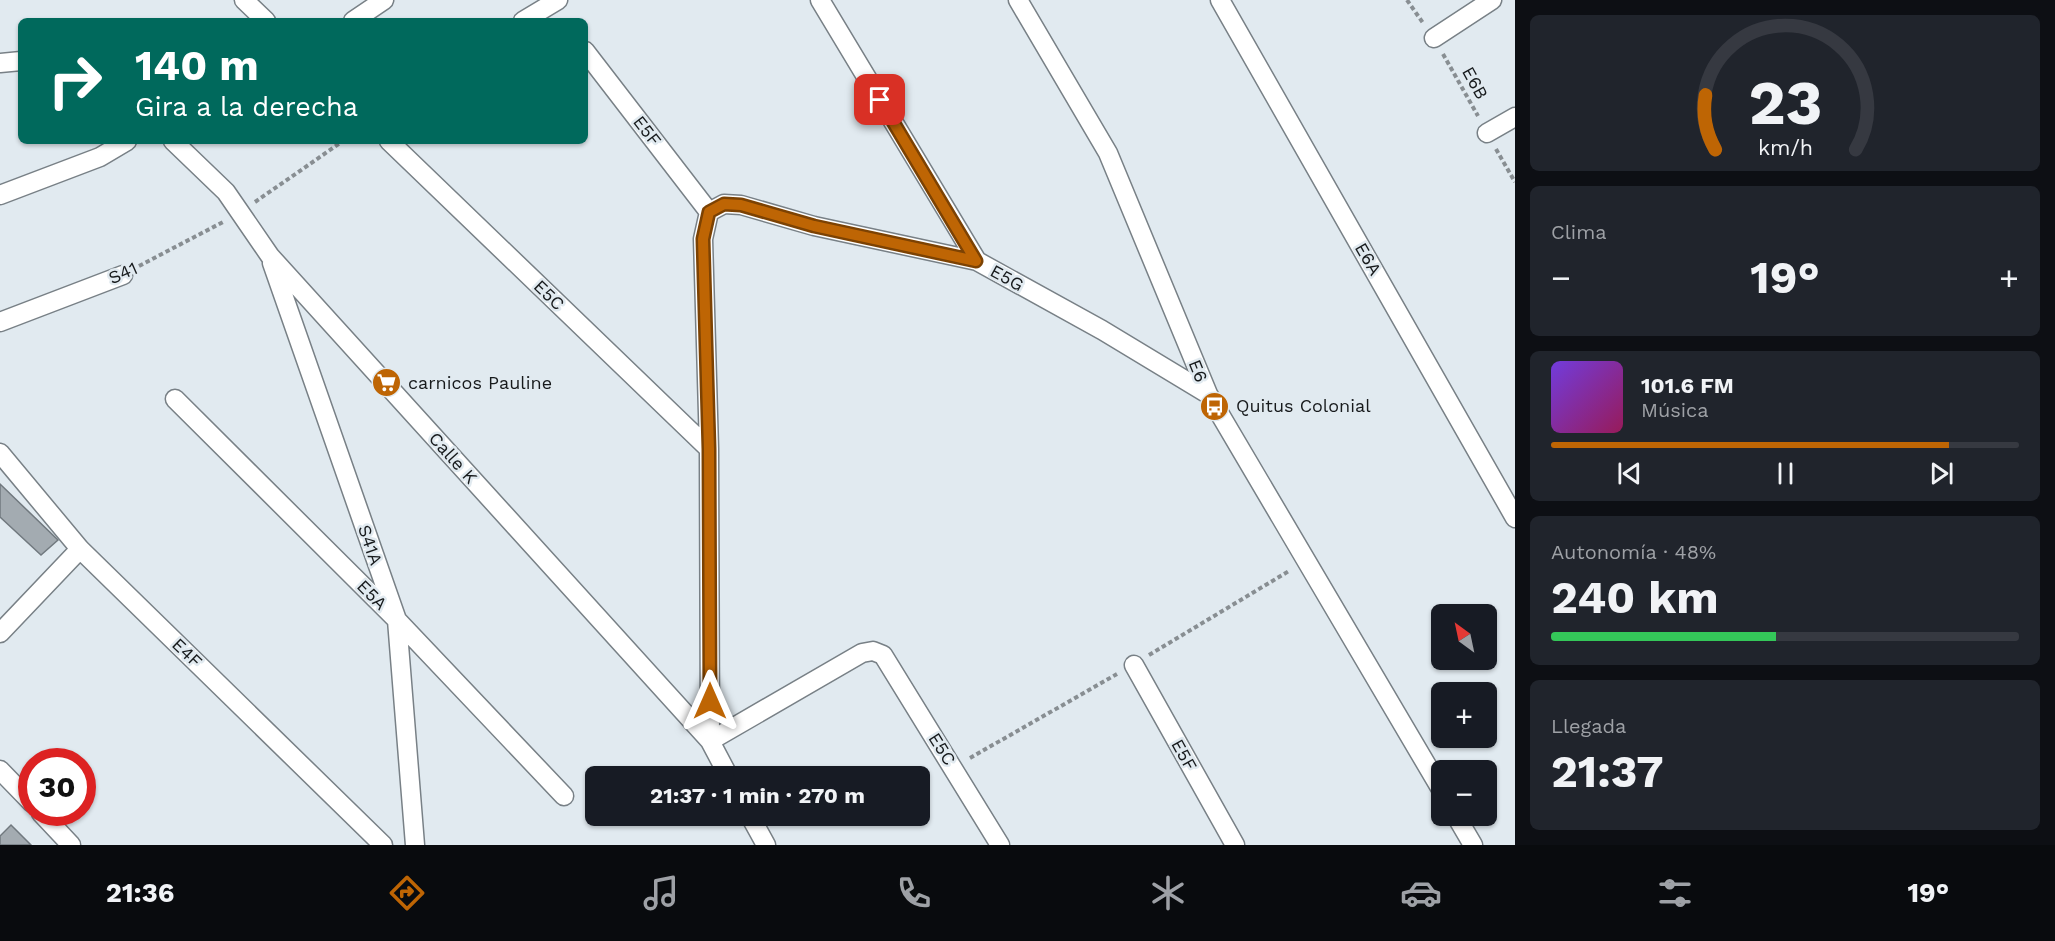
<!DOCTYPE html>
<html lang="es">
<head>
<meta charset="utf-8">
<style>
	body { margin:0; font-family:"Work Sans",sans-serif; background:#20242c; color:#f1f3f6; height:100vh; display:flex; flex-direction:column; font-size:22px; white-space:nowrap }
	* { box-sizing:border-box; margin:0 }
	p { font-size:20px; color:#9ea1a6 }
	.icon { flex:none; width:33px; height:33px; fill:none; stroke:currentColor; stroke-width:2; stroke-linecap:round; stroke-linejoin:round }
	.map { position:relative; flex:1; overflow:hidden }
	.drawer { display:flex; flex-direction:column; gap:15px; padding:15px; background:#0d0f14; width:540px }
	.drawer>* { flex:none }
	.guide { position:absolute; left:18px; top:18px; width:570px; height:126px; border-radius:9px; box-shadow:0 2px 4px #0004; background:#00695c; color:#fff; overflow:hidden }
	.needle { width:39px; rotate:327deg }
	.controls { position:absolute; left:1431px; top:604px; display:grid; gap:12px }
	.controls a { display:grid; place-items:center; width:66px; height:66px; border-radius:9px; background:#171b24; box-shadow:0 2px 4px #0004; font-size:30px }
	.speed { position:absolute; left:18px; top:748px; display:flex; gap:12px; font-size:30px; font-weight:700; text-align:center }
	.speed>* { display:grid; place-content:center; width:78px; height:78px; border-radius:50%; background:#171b24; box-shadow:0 2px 4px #0004; line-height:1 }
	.speed .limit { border:9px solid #d22; background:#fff; color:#111 }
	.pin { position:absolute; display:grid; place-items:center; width:51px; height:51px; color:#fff; margin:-26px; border-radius:12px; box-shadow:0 3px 9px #0006 }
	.me { position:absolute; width:66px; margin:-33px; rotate:0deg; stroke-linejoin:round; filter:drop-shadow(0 0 4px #0008) }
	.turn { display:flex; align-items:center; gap:21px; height:126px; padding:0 18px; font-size:27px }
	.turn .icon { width:78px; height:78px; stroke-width:2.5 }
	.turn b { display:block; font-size:42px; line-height:51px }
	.big { font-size:45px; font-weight:700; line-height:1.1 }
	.drawer .tile { flex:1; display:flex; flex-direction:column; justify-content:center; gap:9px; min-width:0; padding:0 21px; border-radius:9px; background:#20242c }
	.drawer .dial { align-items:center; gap:0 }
	.dial svg { height:156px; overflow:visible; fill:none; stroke:#363941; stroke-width:7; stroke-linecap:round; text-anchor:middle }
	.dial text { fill:#f1f3f6; stroke:none }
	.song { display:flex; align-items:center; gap:18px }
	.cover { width:72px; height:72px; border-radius:9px; background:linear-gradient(135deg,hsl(260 70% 55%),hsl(330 70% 35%)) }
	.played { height:6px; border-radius:3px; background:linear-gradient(90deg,#be6504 85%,#363941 85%) }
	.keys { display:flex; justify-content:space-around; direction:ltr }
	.heat { display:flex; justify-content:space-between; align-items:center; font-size:33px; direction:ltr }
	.charge { height:9px; border-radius:4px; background:linear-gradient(90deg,#34c759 48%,#363941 0) }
	.trip { position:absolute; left:585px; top:766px; width:345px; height:60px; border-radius:9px; background:#171b24; box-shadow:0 2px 4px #0004; font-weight:700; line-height:60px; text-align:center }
	.tabs { display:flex; height:96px; justify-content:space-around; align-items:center; background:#090b0e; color:#9ea1a6 }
	.tabs .icon { width:42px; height:42px }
	.tabs .selected { color:#be6504 }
	.tabs b { font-size:27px; color:#f1f3f6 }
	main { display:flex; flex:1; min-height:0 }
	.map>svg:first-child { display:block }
	.building { fill:#a3abb1; stroke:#71797f; stroke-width:1.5 }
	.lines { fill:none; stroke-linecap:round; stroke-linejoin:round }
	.minor-casing { stroke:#788086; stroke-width:21 }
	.path { stroke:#888e92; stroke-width:4; stroke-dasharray:4.5 3; stroke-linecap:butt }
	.minor { stroke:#fff; stroke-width:18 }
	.route-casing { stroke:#7c4203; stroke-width:15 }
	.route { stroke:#be6504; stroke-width:10 }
	.labels { text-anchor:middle; stroke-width:5; stroke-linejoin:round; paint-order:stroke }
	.street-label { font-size:18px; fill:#171a1c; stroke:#e1eaf0 }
	.poi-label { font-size:18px; fill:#171a1c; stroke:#e1eaf0; text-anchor:start }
</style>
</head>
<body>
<main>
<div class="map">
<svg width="1515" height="845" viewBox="0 0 1515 845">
	<rect width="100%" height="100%" fill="#e1eaf0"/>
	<path class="building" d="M0 484 58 540 41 555 0 517Z
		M11 825 31 845H0V836Z"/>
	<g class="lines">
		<defs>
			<path id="minor" d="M244 0 266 21
				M820 0 977 261 1102 330 1208 394
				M1018 0 1108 153 1208 394 1442 791
				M1220 0 1515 518
				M353 21 384 0
				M523 21 558 0
				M1434 38 1492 0
				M585 51 709 212
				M0 63 21 61
				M1487 133 1515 117
				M173 141 226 192 270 256 710 741 729 777
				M389 141 709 449
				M0 195 100 157 127 141
				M709 212 703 239 709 449 710 741
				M709 212 724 204 741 205 814 226 977 261
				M272 263 397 620 415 845
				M0 322 123 275
				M175 399 397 620 564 796
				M0 453 80 549 383 845
				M0 633 80 549
				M1134 665 1235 845
				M710 741 862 653 873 651 883 655 1000 845
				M0 770 32 803
				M41 813 71 845
				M750 816 766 845
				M1456 816 1473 845"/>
		</defs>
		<use href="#minor" class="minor-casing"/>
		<path class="path" d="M1407 0 1423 23
			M1443 54 1478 116
			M1496 149 1515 182
			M255 202 343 141
			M139 266 223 222
			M1149 655 1289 571
			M970 758 1117 674"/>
		<use href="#minor" class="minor"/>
	</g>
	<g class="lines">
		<defs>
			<path id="route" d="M710 701 709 449 703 239 709 212 724 204 741 205 814 226 976 261 880 100"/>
		</defs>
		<use href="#route" class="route-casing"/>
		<use href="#route" class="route"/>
	</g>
	<defs>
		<symbol id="supermarket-disc" viewBox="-11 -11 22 22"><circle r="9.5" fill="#be6504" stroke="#e1eaf0"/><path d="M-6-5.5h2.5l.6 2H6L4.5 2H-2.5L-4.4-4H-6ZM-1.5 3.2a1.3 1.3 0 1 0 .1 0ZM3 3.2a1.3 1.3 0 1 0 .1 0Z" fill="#fff"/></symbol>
		<symbol id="bus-disc" viewBox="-11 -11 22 22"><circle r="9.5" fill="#be6504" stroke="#e1eaf0"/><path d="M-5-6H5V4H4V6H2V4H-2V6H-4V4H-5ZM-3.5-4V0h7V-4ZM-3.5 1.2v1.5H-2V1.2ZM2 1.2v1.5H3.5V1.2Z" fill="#fff"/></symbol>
	</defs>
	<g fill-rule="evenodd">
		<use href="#supermarket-disc" x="370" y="366" width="33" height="33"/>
		<use href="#bus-disc" x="1198" y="390" width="33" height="33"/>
	</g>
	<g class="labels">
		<g class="street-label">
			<text transform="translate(1475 83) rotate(61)" y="6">E6B</text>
			<text transform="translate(647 131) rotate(52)" y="6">E5F</text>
			<text transform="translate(1368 259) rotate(60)" y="6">E6A</text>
			<text transform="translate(123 273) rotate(-24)" y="6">S41</text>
			<text transform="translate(1007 278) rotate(29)" y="6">E5G</text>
			<text transform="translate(549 295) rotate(44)" y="6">E5C</text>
			<text transform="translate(1198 371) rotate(68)" y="6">E6</text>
			<text transform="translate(453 458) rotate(48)" y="6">Calle K</text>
			<text transform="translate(370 545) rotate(71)" y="6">S41A</text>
			<text transform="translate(372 595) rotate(45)" y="6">E5A</text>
			<text transform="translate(187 653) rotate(44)" y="6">E4F</text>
			<text transform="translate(942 749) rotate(58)" y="6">E5C</text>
			<text transform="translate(1184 755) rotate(61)" y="6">E5F</text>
		</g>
		<g class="poi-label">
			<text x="408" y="389">carnicos Pauline</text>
			<text x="1236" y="412">Quitus Colonial</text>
		</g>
	</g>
</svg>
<div class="controls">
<a><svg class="needle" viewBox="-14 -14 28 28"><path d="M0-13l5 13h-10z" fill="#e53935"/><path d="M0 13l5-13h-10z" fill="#9ea1a6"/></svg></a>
<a>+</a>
<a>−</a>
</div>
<div class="speed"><div class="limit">30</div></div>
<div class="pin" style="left:880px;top:100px;background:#d93025"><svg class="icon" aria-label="arrive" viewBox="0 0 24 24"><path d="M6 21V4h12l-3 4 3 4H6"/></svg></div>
<svg class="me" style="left:710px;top:701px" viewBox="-20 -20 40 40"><path d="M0-17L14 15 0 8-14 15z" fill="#be6504" stroke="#fff" stroke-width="4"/></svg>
<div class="trip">21:37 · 1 min · 270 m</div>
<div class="guide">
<div class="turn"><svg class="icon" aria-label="right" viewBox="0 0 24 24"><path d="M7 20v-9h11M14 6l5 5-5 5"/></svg><div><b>140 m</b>Gira a la derecha</div></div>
</div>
</div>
<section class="drawer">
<div class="tile dial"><svg viewBox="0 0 100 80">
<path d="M14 69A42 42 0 1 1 86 69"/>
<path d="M14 69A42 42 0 0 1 9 41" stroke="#be6504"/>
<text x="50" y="56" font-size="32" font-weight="700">23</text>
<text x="50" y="72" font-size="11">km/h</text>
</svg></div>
<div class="tile"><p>Clima</p>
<div class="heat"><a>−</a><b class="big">19°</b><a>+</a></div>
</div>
<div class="tile">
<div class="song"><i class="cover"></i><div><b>101.6 FM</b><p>Música</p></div></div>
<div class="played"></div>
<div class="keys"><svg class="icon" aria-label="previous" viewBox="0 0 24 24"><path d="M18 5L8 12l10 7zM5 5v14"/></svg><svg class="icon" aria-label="pause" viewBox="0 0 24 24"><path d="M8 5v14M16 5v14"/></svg><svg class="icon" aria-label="next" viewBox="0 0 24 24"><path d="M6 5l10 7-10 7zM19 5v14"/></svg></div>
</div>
<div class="tile"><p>Autonomía · 48%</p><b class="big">240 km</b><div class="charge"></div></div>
<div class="tile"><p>Llegada</p><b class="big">21:37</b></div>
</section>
</main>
<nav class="tabs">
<b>21:36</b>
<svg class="icon selected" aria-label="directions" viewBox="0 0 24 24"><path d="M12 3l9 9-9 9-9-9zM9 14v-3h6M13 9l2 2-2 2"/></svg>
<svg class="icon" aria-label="music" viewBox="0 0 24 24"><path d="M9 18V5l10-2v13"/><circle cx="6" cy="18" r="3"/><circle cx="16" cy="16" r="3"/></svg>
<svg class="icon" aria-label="phone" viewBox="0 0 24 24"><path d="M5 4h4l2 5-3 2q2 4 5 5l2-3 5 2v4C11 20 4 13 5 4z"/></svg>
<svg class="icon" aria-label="climate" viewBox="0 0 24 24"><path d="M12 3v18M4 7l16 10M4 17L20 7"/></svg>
<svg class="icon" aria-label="car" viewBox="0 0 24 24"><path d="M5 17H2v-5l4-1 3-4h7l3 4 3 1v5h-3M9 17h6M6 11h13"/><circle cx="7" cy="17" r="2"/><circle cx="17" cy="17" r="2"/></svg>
<svg class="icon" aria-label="filters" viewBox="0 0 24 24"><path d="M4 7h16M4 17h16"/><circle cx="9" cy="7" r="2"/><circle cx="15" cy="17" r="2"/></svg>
<b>19°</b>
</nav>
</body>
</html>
